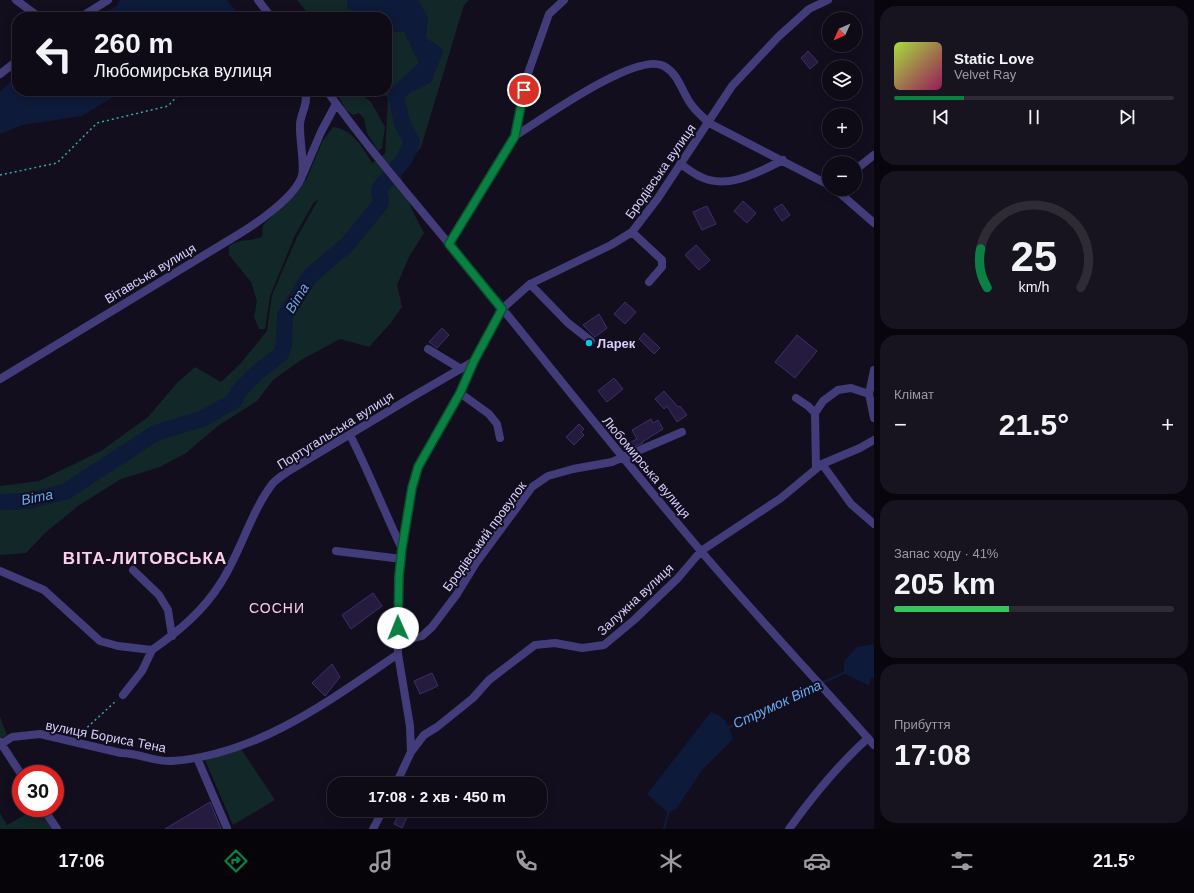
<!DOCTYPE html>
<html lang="uk">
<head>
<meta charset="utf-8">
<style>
	body { margin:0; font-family:Arial,sans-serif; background:#17131f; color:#f1f3f6; height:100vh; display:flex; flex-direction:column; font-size:15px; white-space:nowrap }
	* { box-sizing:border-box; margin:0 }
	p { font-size:13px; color:#9b9aa1 }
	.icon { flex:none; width:22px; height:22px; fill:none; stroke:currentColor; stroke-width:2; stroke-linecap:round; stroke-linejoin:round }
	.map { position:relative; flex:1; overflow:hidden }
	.sheet { display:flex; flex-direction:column; gap:6px; padding:6px; background:#08060c; width:320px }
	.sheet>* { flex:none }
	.guide { position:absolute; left:12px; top:12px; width:380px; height:84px; border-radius:16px; box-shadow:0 2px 10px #0003,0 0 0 1px #2e2b35; background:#0e0a16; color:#f1f3f6; overflow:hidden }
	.needle { width:26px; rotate:225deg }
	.buttons { position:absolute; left:822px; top:12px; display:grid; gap:8px }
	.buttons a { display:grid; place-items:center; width:40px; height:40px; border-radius:50%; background:#0e0a16; box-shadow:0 2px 10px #0003,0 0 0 1px #2e2b35; font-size:20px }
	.speed { position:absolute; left:12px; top:765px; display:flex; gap:8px; font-size:20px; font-weight:700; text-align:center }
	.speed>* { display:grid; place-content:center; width:52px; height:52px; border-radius:50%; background:#0e0a16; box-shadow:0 2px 10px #0003,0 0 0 1px #2e2b35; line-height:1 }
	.speed .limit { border:6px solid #d22; background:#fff; color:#111 }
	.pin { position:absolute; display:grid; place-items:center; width:34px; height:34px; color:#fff; margin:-17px; border:2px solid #fff; border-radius:50%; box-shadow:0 1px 4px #0007 }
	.me { position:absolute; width:44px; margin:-22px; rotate:359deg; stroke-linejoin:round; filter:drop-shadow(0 0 3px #0008) }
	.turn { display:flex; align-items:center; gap:14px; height:84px; padding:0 16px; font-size:18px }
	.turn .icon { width:52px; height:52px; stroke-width:2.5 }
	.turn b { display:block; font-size:28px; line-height:34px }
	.big { font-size:30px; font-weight:700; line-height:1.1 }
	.sheet .card { flex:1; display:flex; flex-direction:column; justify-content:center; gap:6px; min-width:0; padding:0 14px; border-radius:16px; background:#17131f }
	.sheet .dial { align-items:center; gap:0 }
	.dial svg { height:104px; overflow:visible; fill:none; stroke:#2e2b35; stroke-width:7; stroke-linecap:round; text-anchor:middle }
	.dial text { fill:#f1f3f6; stroke:none }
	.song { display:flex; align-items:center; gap:12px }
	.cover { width:48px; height:48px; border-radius:6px; background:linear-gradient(135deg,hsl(80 70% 55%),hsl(330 70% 35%)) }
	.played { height:4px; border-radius:2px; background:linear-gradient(90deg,#0b8043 25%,#2e2b35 25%) }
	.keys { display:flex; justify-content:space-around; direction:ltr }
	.heat { display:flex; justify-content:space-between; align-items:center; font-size:22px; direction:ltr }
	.charge { height:6px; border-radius:3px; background:linear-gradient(90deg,#34c759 41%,#2e2b35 0) }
	.trip { position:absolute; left:327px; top:777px; width:220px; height:40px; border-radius:16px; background:#0e0a16; box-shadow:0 2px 10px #0003,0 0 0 1px #2e2b35; font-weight:700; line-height:40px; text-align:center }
	.dock { display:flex; height:64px; justify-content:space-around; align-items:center; background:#060409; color:#9b9aa1 }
	.dock .icon { width:28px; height:28px }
	.dock .selected { color:#0b8043 }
	.dock b { font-size:18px; color:#f1f3f6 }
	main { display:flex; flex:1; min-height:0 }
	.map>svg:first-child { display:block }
	.green { fill:#122728 }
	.water { fill:#0d1a39 }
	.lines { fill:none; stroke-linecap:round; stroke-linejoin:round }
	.stream { stroke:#0d1a39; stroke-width:2.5 }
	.river { stroke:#0d1a39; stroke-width:16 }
	.building { fill:#241b3e; stroke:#3e2f68 }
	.path { stroke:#37a8a7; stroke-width:1.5; stroke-dasharray:2 3; stroke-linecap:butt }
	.minor { stroke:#423d7a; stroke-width:8 }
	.route-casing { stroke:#07532c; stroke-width:10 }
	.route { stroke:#0b8043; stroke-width:7 }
	.poi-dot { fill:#12c4e5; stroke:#120e1e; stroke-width:1.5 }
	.labels { text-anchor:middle; stroke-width:4; stroke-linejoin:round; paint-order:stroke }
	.street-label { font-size:13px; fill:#d7cffb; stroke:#120e1e }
	.poi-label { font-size:13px; font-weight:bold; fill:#d7cffb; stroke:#120e1e; text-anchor:start }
	.water-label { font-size:14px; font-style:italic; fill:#65aaf3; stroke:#120e1e }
	.neighbourhood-label { font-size:14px; letter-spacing:1px; fill:#fbd1ea; stroke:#120e1e }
	.district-label { font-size:17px; font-weight:bold; letter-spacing:1px; fill:#fbd1ea; stroke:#120e1e }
</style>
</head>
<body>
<main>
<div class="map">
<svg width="874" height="829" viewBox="0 0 874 829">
	<rect width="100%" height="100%" fill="#120e1e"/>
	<path class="green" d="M297 0H469L464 5 421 147 400 175 412 210 424 233 409 257 397 285 402 307 390 324 369 347 340 339 301 360 273 380 257 401 219 425 186 453 160 467 121 479 78 506 46 532 26 553 0 555V486L39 481 101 451 148 417 177 383 195 367 221 382 240 364 267 331 272 295 297 237 318 200 314 202 295 235 270 296 265 329H259L254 317 257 301 251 282 229 255V246C242 238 248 242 262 237L263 225 297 192 307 178 322 142 333 127C352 129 363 147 372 163L385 154 388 97 373 91H387V17H311Z
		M335 91H357L371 102 385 127 382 148 378 151 367 133 364 118 359 113 353 115 346 110Z
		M0 717 7 735 0 739Z
		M241 749 275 800 233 825 205 760Z
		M37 808H40L53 829H0V813L7 825Z"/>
	<path class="water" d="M120 0H227L241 17H96L117 6Z
		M347 0H418L428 18 426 38 444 50 431 82 415 91 405 81 419 63 404 32H387V17H374L347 9Z
		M17 75V91H127L113 97 82 116 23 125 0 134V92Z
		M874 644V679L871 678 869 686 844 673V661L857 647Z
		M711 712C725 716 729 725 733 739L702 770 676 809 668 813 647 794Z"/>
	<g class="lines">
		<path class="stream" d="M822 683 846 672
			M728 728 817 685
			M664 829 669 810"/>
		<path class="river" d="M0 502 29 501 67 491 155 433 202 419 234 401 239 391 257 373 281 354 284 344 285 315 311 275 347 245 381 203 379 189 404 160 412 142 402 123 396 95 423 70"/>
	</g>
	<path class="building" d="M808 51 818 62 810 69 801 58Z
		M743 201 756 213 747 223 734 211Z
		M782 204 790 215 782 221 774 209Z
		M707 206 716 224 702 230 693 212Z
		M696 245 710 260 699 270 685 255Z
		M625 302 636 312 625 324 614 314Z
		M599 314 607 328 595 337 583 325Z
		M442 328 449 335 437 348 429 342Z
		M644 333 660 348 654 354 639 339Z
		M797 335 817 351 795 378 775 362Z
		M614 378 623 389 607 402 598 391Z
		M664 391 678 407 680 406 687 415 677 422 667 406 664 409 655 399Z
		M651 419 653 423 658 420 663 429 642 442 643 443 627 450 625 445 637 439 632 430Z
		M579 424 584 429 581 432 584 435 574 445 566 437Z
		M373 593 382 606 351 629 342 615Z
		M332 664 340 677 325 696 312 683Z
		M432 673 438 686 420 694 414 681Z
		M210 802 221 829H165Z
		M401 810 409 813 402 828 394 824Z"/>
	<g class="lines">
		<path class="path" d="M0 175 57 163 97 123 168 106 182 91
			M80 734 117 700"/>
		<path class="minor" d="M16 0 39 17
			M258 0 271 17
			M81 17 108 0
			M0 74 17 61
			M327 91C375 158 430 220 483 285 555 373 626 463 700 550 756 616 816 679 874 745
			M515 136C541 120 636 51 664 66 681 76 682 95 694 108 698 113 704 118 709 123L829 185
			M680 164C687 168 694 174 701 177 728 190 759 172 783 160
			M855 170 874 155
			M303 174 321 132 336 104
			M835 189 874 223
			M632 232 662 260V267L649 282
			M449 244 515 136 527 76 549 14 564 0
			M530 284 568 323 591 341
			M428 349 461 369
			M874 370 869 394 874 418
			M0 379 239 234C257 223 295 197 302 176 305 165 299 137 300 124 301 113 309 102 305 91
			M460 393 489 414 497 424 500 438
			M796 398 808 406 815 413
			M350 435C369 472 384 511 402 549
			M822 464 851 504 874 524
			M816 469 815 413 823 401 838 390 851 388 869 394
			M336 551 402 559
			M133 570 159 595 168 610 172 636
			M0 571 44 590 100 641 118 646 152 650C179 631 203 611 220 584 241 552 250 513 273 483 277 479 283 475 287 472L417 394 474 361
			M399 642 422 636 432 627 457 594 476 563 532 487 548 476 573 469 612 462 682 432
			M123 695 142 671 152 650
			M0 742 21 774
			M0 745 12 737 40 734 121 753C139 753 154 762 172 761 257 755 329 701 398 654
			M411 752 424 735 437 727 473 698 489 680 535 645 555 643 582 648 604 645 634 620 678 578 701 551 781 498 822 464 860 448 874 440
			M197 758 227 828
			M396 784 411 752 410 726 398 654V615L399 576 402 549 412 488 418 467 460 393 474 361 502 309 530 284 611 245 632 232 658 198 732 86 778 37 809 9 828 0
			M43 808 57 829
			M373 829 383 810
			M789 829C812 797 838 765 868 738"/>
	</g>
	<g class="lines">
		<defs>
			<path id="route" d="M398 628 399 576 402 548 412 488 418 467 460 393 474 361 502 309 449 244 515 136 524 90"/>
		</defs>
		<use href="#route" class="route-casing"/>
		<use href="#route" class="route"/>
	</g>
	<circle class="poi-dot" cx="589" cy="343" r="4"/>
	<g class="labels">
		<g class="street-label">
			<text transform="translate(660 171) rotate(-55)" y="5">Бродівська вулиця</text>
			<text transform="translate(150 273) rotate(-31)" y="5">Вітавська вулиця</text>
			<text transform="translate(335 430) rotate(-32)" y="5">Португальська вулиця</text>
			<text transform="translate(647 467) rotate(50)" y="5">Любомирська вулиця</text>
			<text transform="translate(484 536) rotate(-54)" y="5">Бродівський провулок</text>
			<text transform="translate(635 599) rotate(-43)" y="5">Залужна вулиця</text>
			<text transform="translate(106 736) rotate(11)" y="5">вулиця Бориса Тена</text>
		</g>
		<g class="poi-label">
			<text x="597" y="348">Ларек</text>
		</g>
		<g class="water-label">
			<text transform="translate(297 298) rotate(-59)" y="5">Віта</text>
			<text transform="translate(37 497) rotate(-11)" y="5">Віта</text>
			<text transform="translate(777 704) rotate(-25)" y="5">Струмок Віта</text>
		</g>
		<g class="neighbourhood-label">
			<text x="277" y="613">СОСНИ</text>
		</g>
		<g class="district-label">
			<text x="145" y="564">ВІТА-ЛИТОВСЬКА</text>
		</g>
	</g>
</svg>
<div class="buttons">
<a><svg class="needle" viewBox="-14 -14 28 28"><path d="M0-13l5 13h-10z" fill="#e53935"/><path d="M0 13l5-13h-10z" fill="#9b9aa1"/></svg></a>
<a><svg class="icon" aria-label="layers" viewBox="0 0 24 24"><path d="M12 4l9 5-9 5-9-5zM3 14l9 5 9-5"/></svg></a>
<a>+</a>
<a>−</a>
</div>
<div class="speed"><div class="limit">30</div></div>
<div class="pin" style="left:524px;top:90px;background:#d93025"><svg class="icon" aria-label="arrive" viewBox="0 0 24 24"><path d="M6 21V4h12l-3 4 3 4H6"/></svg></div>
<svg class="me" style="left:398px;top:628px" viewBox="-20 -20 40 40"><circle r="19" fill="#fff"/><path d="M0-13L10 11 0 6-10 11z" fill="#0b8043"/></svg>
<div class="trip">17:08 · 2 хв · 450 m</div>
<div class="guide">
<div class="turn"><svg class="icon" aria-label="left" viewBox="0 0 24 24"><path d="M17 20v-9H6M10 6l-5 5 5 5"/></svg><div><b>260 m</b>Любомирська вулиця</div></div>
</div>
</div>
<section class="sheet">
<div class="card">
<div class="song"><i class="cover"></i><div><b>Static Love</b><p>Velvet Ray</p></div></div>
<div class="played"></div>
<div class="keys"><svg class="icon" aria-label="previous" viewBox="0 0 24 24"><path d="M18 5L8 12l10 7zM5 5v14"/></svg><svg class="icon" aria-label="pause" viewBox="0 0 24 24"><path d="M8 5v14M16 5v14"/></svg><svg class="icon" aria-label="next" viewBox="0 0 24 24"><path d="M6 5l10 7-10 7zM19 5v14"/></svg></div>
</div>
<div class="card dial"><svg viewBox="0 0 100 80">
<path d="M14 69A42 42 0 1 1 86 69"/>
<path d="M14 69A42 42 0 0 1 9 39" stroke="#0b8043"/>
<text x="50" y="56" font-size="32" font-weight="700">25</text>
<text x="50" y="72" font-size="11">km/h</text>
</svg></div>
<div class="card"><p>Клімат</p>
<div class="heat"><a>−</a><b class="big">21.5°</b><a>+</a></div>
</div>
<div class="card"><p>Запас ходу · 41%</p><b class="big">205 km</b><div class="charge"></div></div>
<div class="card"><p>Прибуття</p><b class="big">17:08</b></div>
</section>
</main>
<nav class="dock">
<b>17:06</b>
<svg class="icon selected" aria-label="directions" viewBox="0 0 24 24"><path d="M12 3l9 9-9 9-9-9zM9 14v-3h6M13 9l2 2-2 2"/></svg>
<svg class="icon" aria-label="music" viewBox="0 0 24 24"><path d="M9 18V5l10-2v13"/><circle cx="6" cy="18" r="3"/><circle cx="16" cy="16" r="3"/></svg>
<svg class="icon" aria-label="phone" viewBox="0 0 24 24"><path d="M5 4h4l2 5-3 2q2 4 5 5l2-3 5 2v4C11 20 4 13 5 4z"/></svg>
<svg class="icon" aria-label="climate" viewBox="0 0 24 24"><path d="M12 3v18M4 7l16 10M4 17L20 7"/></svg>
<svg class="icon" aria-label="car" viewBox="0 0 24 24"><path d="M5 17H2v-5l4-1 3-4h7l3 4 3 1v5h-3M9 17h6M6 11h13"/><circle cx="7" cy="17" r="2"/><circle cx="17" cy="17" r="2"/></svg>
<svg class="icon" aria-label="filters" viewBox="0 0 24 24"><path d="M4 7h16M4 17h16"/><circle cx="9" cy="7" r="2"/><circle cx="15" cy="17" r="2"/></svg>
<b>21.5°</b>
</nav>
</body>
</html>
